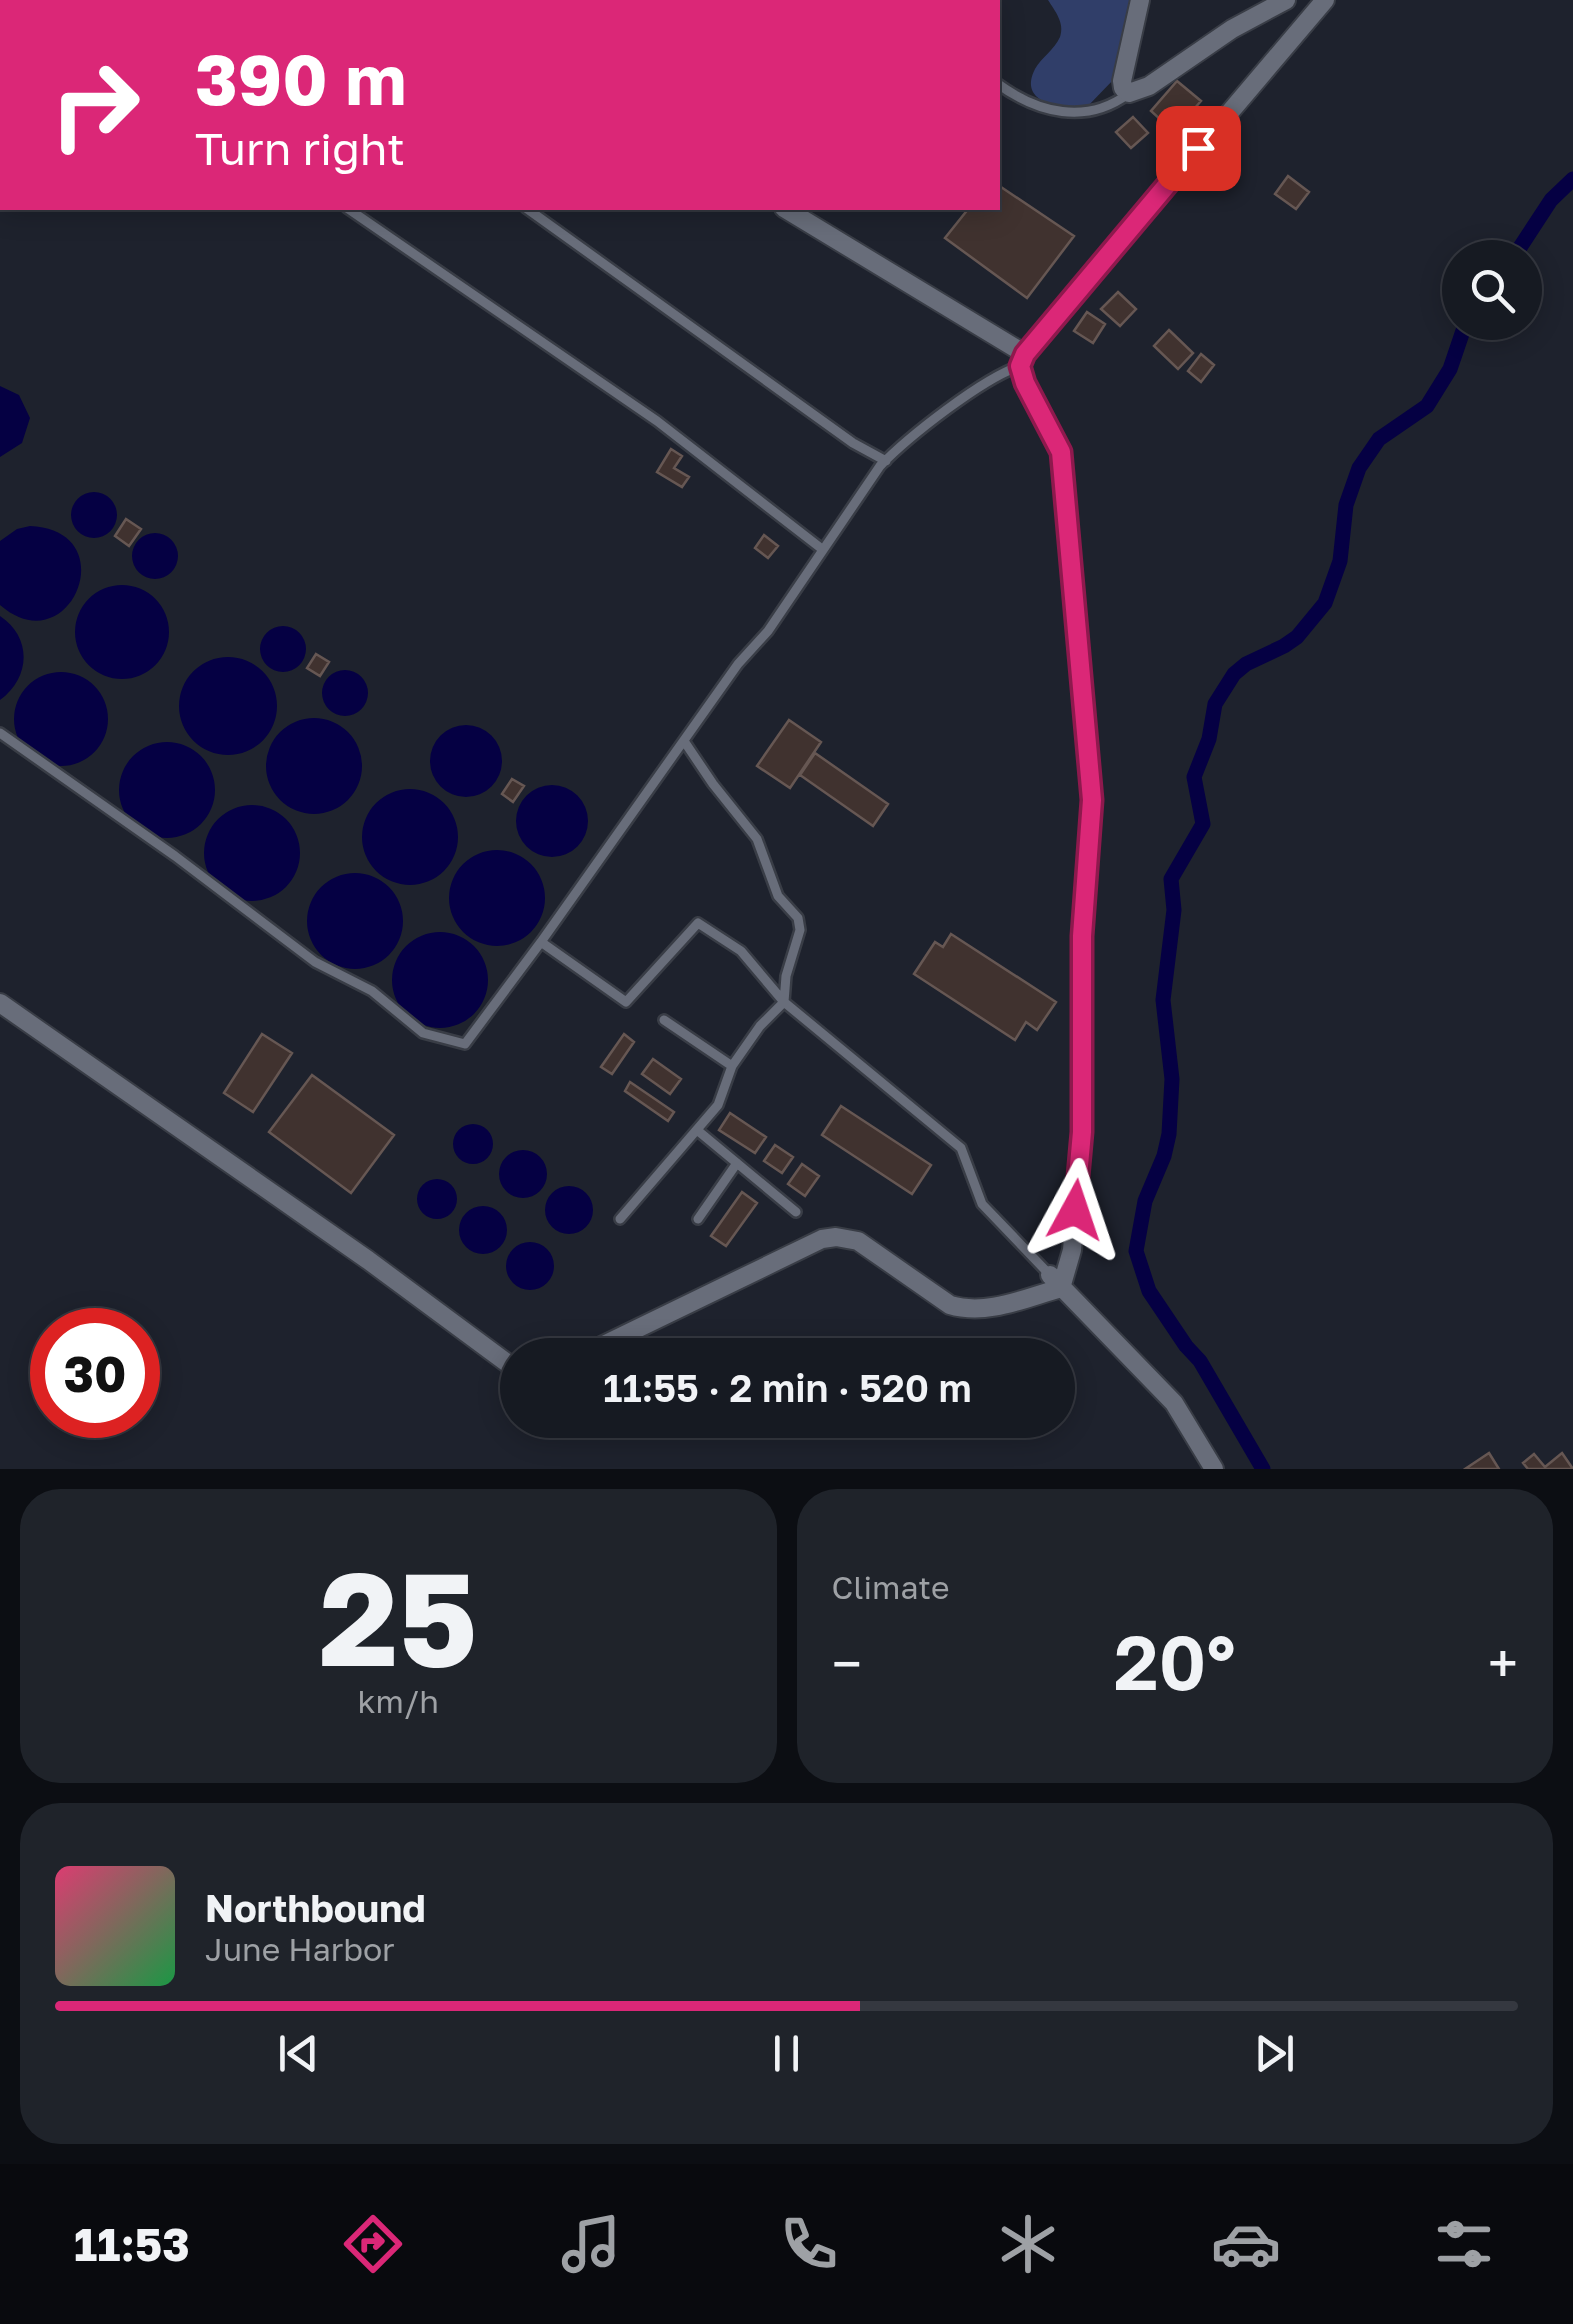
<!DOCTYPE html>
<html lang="en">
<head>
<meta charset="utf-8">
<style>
	body { margin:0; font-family:"Golos Text",sans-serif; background:#1f232a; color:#f1f3f6; height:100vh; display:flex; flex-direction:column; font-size:38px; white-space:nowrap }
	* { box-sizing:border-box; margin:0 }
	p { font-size:32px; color:#9ea1a5 }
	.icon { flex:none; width:55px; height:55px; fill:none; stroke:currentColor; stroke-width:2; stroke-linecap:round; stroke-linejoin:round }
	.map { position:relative; height:1469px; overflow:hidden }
	.side { display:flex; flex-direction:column; gap:20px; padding:20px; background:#0c0e13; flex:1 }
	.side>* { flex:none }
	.guide { position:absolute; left:0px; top:0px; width:1000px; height:210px; box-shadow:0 5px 25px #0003,0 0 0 2px #353840; background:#db2777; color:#fff; overflow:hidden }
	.fabs { position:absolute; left:1442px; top:240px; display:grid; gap:20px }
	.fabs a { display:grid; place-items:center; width:100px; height:100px; border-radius:50%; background:#161a22; box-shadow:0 5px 25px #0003,0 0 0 2px #353840; font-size:50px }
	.speed { position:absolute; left:30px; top:1308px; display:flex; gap:20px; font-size:50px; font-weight:700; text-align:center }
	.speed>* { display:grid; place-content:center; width:130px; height:130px; border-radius:50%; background:#161a22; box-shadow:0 5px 25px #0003,0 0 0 2px #353840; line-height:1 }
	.speed .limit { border:15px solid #d22; background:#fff; color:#111 }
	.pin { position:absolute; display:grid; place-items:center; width:85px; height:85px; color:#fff; margin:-42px; border-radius:20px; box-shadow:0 5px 15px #0006 }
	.me { position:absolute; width:110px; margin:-55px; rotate:5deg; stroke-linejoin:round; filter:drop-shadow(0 0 8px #0008) }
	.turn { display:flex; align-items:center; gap:35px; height:210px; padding:0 30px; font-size:45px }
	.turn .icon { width:130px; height:130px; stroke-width:2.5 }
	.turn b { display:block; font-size:70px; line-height:85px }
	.big { font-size:75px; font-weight:600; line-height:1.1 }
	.side .tile { flex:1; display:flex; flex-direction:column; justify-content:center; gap:15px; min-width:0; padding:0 35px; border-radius:40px; background:#1f232a }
	.side .dial { align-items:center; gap:0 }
	.dial b { font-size:130px; line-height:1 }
	.song { display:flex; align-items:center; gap:30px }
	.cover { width:120px; height:120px; border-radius:15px; background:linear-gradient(135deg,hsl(340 70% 55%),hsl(140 70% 35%)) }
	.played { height:10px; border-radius:5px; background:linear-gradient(90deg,#db2777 55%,#353840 55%) }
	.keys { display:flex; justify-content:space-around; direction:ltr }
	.heat { display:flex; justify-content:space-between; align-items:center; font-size:55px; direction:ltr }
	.side .tiles { flex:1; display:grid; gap:20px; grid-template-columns:1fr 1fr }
	.tile:last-child { grid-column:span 2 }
	.trip { position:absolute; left:500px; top:1338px; width:575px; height:100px; border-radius:50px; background:#161a22; box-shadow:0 5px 25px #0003,0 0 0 2px #353840; font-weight:600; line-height:100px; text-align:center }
	.menu { display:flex; height:160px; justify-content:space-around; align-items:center; background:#090a0e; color:#9ea1a5 }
	.menu .icon { width:70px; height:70px }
	.menu .current { color:#db2777 }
	.menu b { font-size:45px; color:#f1f3f6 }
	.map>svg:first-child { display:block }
	.green { fill:#303e69 }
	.water { fill:#050043 }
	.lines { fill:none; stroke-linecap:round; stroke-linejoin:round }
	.canal { stroke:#050043; stroke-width:15 }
	.building { fill:#40322f; stroke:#665753; stroke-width:2.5 }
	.service-casing { stroke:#393d46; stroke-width:14 }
	.minor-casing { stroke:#393d46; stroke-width:22 }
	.service { stroke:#686d7a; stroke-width:9 }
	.minor { stroke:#686d7a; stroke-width:18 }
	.route-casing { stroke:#8e194d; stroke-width:25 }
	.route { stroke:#db2777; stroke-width:18 }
</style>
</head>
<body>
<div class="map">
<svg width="1573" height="1469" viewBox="0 0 1573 1469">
	<rect width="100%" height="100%" fill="#1e222d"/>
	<path class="green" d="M1048 0H1133L1115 78 1086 108C1063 109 1017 104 1035 69 1041 58 1055 49 1060 37 1065 23 1055 11 1048 0Z"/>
	<path class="water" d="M0 386 19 395 30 418 22 443 0 457Z
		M71 515a23 23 0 1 1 46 0a23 23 0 1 1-46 0Z
		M30 526C126 530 70 666 0 605V541L17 529Z
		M132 556a23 23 0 1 1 46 0a23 23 0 1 1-46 0Z
		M75 632a47 47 0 1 1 94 0a47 47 0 1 1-94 0Z
		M0 616C33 638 30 678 0 700Z
		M260 649a23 23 0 1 1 46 0a23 23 0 1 1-46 0Z
		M179 706a49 49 0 1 1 98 0a49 49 0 1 1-98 0Z
		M322 693a23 23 0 1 1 46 0a23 23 0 1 1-46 0Z
		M14 719a47 47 0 1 1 94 0a47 47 0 1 1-94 0Z
		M266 766a48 48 0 1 1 96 0a48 48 0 1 1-96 0Z
		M430 761a36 36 0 1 1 72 0a36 36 0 1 1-72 0Z
		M119 790a48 48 0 1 1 96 0a48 48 0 1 1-96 0Z
		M516 821a36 36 0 1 1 72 0a36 36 0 1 1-72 0Z
		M362 837a48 48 0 1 1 96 0a48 48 0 1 1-96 0Z
		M204 853a48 48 0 1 1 96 0a48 48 0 1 1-96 0Z
		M449 898a48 48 0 1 1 96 0a48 48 0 1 1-96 0Z
		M307 921a48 48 0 1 1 96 0a48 48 0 1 1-96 0Z
		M392 980a48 48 0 1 1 96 0a48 48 0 1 1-96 0Z
		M453 1144a20 20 0 1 1 40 0a20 20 0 1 1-40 0Z
		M499 1174a24 24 0 1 1 48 0a24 24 0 1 1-48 0Z
		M417 1199a20 20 0 1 1 40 0a20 20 0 1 1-40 0Z
		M545 1210a24 24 0 1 1 48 0a24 24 0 1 1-48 0Z
		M459 1230a24 24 0 1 1 48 0a24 24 0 1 1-48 0Z
		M506 1266a24 24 0 1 1 48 0a24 24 0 1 1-48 0Z"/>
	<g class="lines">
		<path class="canal" d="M1513 258 1551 200 1573 179
			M1263 1469 1200 1361 1186 1346 1149 1291 1136 1251 1145 1201 1164 1156 1169 1134 1172 1079 1163 1000 1174 910 1171 879 1203 824 1194 777 1209 739 1215 704 1234 674 1246 664 1284 646 1297 637 1325 603 1340 561 1346 505 1359 468 1379 439 1427 406 1450 369 1466 322"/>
	</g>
	<path class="building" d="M1177 81 1201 101 1174 132 1151 111Z
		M1133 117 1148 133 1131 148 1116 132Z
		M1288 176 1309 192 1296 209 1275 194Z
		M998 185 1074 236 1027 298 945 238 969 208H998Z
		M1118 292 1136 309 1120 326 1101 309Z
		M1087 312 1105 324 1093 343 1074 331Z
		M1169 330 1193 353 1178 369 1154 346Z
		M1201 354 1214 365 1201 382 1188 371Z
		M671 449 682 456 674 468 689 477 682 487 657 472Z
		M126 519 141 529 129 546 115 536Z
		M764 535 778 546 768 558 755 548Z
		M316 654 329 662 320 676 307 668Z
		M789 720 821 742 790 788 757 766Z
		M815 753 888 804 873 826 800 775Z
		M512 779 524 786 513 802 502 794Z
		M951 934 1056 1002 1037 1030 1026 1022 1015 1040 914 974 935 942 943 947Z
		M262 1034 292 1053 253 1112 224 1093Z
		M624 1034 634 1042 612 1074 601 1067Z
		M653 1059 681 1079 670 1094 642 1074Z
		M312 1075 394 1135 351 1193 269 1132Z
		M630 1082 674 1112 668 1121 625 1091Z
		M841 1106 931 1165 912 1194 822 1135Z
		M730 1113 766 1137 755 1153 719 1130Z
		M775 1145 793 1157 782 1173 764 1161Z
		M802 1164 819 1176 805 1196 788 1184Z
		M742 1192 757 1203 726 1246 711 1236Z
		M1489 1453 1499 1469H1465Z
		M1562 1453 1573 1469H1528L1523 1463 1534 1454 1545 1467Z"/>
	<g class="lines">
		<defs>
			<path id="service" d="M229 0 233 2
				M887 0 890 2
				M118 2 120 0
				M998 84C1038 113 1086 125 1128 94
				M0 123 2 120
				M347 208 657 421 822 549
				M526 208 853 443 886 461
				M0 733 175 856 315 962 372 991 423 1033 465 1044 541 942 626 1002 698 923 741 951 784 1002 961 1148 982 1204 1050 1275
				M541 942 738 664 768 631 880 466C909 436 983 378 1020 366
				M664 1020 732 1066
				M697 1130 796 1212
				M620 1219 718 1105 732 1066 760 1026 784 1002 786 976 800 930 798 918 778 896 757 839 713 784 684 741
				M698 1219 737 1163"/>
			<path id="minor" d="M444 0 449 2
				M1140 0 1122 81 1123 88 1129 93 1149 86 1232 29 1286 0
				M784 208 1025 354
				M0 1003 368 1260 518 1371
				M1050 1275 1174 1403 1214 1469
				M583 1355 822 1239 836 1237 858 1241 950 1305C987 1316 1025 1298 1061 1288L1072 1250 1082 1131V936L1092 800 1061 452 1025 383 1020 366 1025 354 1325 0"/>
		</defs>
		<use href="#service" class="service-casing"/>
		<use href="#minor" class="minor-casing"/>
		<use href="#service" class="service"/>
		<use href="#minor" class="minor"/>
	</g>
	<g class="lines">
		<defs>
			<path id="route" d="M1075 1210 1082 1132V936L1092 800 1061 452 1025 383 1020 366 1025 354 1198 148"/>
		</defs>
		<use href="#route" class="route-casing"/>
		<use href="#route" class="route"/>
	</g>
</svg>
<div class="fabs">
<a><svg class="icon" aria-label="search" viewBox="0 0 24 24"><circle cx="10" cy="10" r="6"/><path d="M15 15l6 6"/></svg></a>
</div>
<div class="speed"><div class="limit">30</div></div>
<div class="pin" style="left:1198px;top:148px;background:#d93025"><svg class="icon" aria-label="arrive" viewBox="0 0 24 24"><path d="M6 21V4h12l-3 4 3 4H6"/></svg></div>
<svg class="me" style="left:1075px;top:1210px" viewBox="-20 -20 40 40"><path d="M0-17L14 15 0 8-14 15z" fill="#db2777" stroke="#fff" stroke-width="4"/></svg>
<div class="trip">11:55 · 2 min · 520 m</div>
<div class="guide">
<div class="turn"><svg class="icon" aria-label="right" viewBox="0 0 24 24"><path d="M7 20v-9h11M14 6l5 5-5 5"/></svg><div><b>390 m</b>Turn right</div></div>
</div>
</div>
<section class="side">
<div class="tiles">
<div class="tile dial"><b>25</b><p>km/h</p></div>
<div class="tile"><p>Climate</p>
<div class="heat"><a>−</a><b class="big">20°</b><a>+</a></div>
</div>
<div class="tile">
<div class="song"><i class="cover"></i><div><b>Northbound</b><p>June Harbor</p></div></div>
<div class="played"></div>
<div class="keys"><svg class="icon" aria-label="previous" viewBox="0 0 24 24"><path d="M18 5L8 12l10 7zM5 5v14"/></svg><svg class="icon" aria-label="pause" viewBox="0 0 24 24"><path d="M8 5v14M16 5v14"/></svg><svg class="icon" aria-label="next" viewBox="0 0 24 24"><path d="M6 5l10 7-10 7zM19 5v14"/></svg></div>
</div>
</div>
</section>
<nav class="menu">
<b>11:53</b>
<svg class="icon current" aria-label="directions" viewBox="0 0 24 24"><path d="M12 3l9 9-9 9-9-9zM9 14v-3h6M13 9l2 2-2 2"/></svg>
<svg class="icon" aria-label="music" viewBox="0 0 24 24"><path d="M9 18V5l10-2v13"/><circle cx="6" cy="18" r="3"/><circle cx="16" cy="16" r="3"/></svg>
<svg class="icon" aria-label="phone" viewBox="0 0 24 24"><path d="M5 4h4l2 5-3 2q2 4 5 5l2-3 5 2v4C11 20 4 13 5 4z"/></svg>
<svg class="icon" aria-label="climate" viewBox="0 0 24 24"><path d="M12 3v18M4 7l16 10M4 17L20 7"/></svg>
<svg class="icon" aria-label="car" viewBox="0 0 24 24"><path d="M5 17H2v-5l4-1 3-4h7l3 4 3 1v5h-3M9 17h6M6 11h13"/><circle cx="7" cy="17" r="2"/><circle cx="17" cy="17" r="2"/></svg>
<svg class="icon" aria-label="filters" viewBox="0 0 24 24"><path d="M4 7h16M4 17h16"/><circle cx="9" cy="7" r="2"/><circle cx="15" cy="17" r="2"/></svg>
</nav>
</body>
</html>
